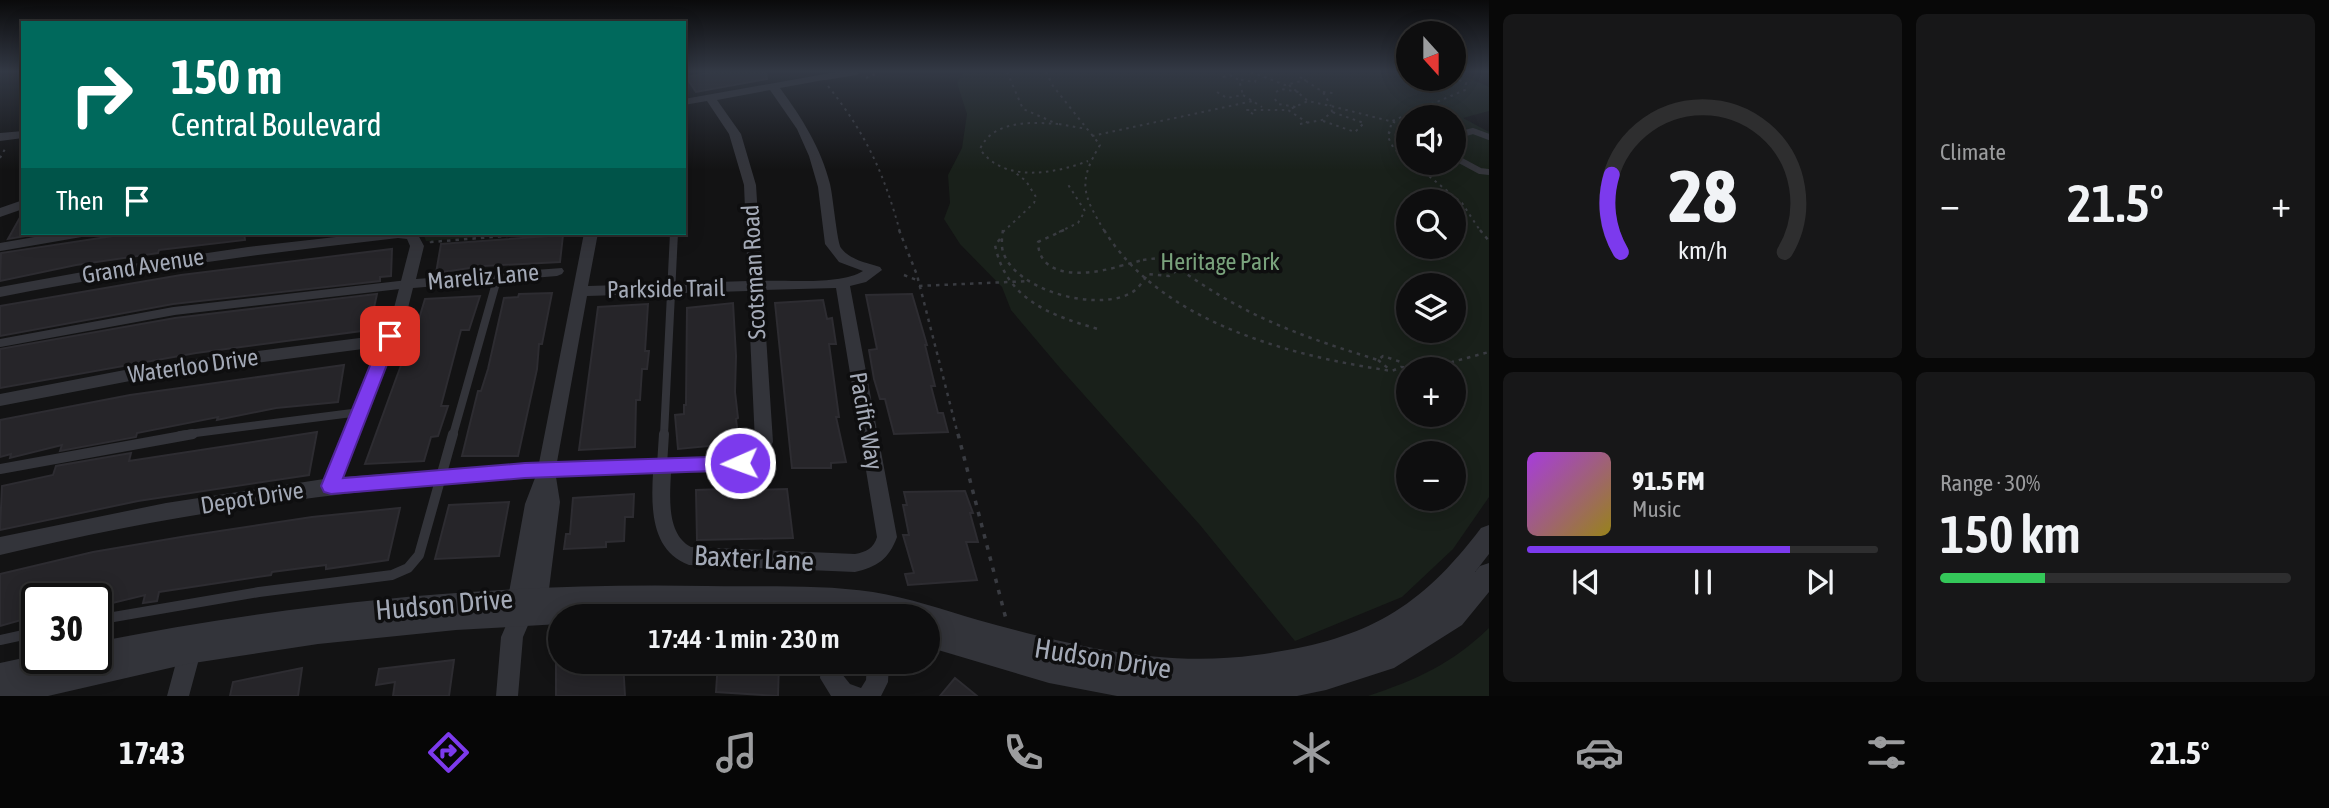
<!DOCTYPE html>
<html lang="en">
<head>
<meta charset="utf-8">
<style>
	body { margin:0; font-family:"Asap Condensed",sans-serif; background:#171718; color:#f1f3f6; height:100vh; display:flex; flex-direction:column; font-size:26px; white-space:nowrap }
	* { box-sizing:border-box; margin:0 }
	p { font-size:23px; color:#9b9c9e }
	.icon { flex:none; width:38px; height:38px; fill:none; stroke:currentColor; stroke-width:2; stroke-linecap:round; stroke-linejoin:round }
	.map { position:relative; flex:1; overflow:hidden }
	.drawer { display:flex; flex-direction:column; gap:14px; padding:14px; background:#080808; width:840px }
	.drawer>* { flex:none }
	.guide { position:absolute; left:21px; top:21px; width:665px; height:214px; border-radius:0px; box-shadow:0 4px 18px #0003,0 0 0 2px #2e2e2f; background:#00695c; color:#fff; overflow:hidden }
	.needle { width:46px; rotate:159deg }
	.controls { position:absolute; left:1396px; top:21px; display:grid; gap:14px }
	.controls a { display:grid; place-items:center; width:70px; height:70px; border-radius:50%; background:#0e0e0f; box-shadow:0 4px 18px #0003,0 0 0 2px #2e2e2f; font-size:35px }
	.speed { position:absolute; left:21px; top:583px; display:flex; gap:14px; font-size:35px; font-weight:700; text-align:center }
	.speed>* { display:grid; place-content:center; width:91px; height:91px; border-radius:50%; background:#0e0e0f; box-shadow:0 4px 18px #0003,0 0 0 2px #2e2e2f; line-height:1 }
	.speed .limit { border:4px solid #111; border-radius:10px; background:#fff; color:#111 }
	.pin { position:absolute; display:grid; place-items:center; width:60px; height:60px; color:#fff; margin:-30px; border-radius:14px; box-shadow:0 4px 10px #0006 }
	.me { position:absolute; width:77px; margin:-38px; rotate:268deg; stroke-linejoin:round; filter:drop-shadow(0 0 5px #0008) }
	.turn { display:flex; align-items:center; gap:24px; height:147px; padding:0 35px; font-size:32px }
	.turn .icon { width:91px; height:91px; stroke-width:2.5 }
	.turn b { display:block; font-size:49px; line-height:60px }
	.then { display:flex; align-items:center; height:66px; padding:0 35px; background:#0003; gap:14px; font-size:26px }
	.big { font-size:52px; font-weight:600; line-height:1.1 }
	.drawer .card { flex:1; display:flex; flex-direction:column; justify-content:center; gap:10px; min-width:0; padding:0 24px; border-radius:10px; background:#171718 }
	.drawer .dial { align-items:center; gap:0 }
	.dial svg { height:182px; overflow:visible; fill:none; stroke:#2e2e2f; stroke-width:7; stroke-linecap:round; text-anchor:middle }
	.dial text { fill:#f1f3f6; stroke:none }
	.song { display:flex; align-items:center; gap:21px }
	.cover { width:84px; height:84px; border-radius:10px; background:linear-gradient(135deg,hsl(280 70% 55%),hsl(50 70% 35%)) }
	.played { height:7px; border-radius:4px; background:linear-gradient(90deg,#7c3aed 75%,#2e2e2f 75%) }
	.keys { display:flex; justify-content:space-around; direction:ltr }
	.heat { display:flex; justify-content:space-between; align-items:center; font-size:38px; direction:ltr }
	.charge { height:10px; border-radius:5px; background:linear-gradient(90deg,#34c759 30%,#2e2e2f 0) }
	.drawer .tiles { flex:1; display:grid; gap:14px; grid-template-columns:repeat(2,1fr) }
	.trip { position:absolute; left:548px; top:604px; width:392px; height:70px; border-radius:35px; background:#0e0e0f; box-shadow:0 4px 18px #0003,0 0 0 2px #2e2e2f; font-weight:600; line-height:70px; text-align:center }
	.menu { display:flex; height:112px; justify-content:space-around; align-items:center; background:#060606; color:#9b9c9e }
	.menu .icon { width:49px; height:49px }
	.menu .selected { color:#7c3aed }
	.menu b { font-size:32px; color:#f1f3f6 }
	main { display:flex; flex:1; min-height:0 }
	.map>svg:first-child { display:block }
	.green { fill:#19201a; fill-rule:evenodd }
	.building { fill:#262529; stroke:#2d2c31; stroke-width:2 }
	.lines { fill:none; stroke-linecap:round; stroke-linejoin:round }
	.path-far2 { stroke:#393b41; stroke-width:2; stroke-dasharray:2.5 4.5; stroke-linecap:butt }
	.path-far1 { stroke:#393b41; stroke-width:2.5; stroke-dasharray:3.5 5; stroke-linecap:butt }
	.path { stroke:#393b41; stroke-width:3.5; stroke-dasharray:4.5 7; stroke-linecap:butt }
	.service-far2 { stroke:#33343a; stroke-width:6 }
	.service-far1 { stroke:#33343a; stroke-width:8 }
	.service { stroke:#33343a; stroke-width:10 }
	.minor { fill:#33343a; fill-rule:evenodd }
	.tertiary { fill:#33343a; fill-rule:evenodd }
	.path-bridge { stroke:#393b41; stroke-width:2.5; stroke-dasharray:3.5 5; stroke-linecap:butt }
	.route { fill:#7c3aed; stroke:#51269a; stroke-width:2 }
	.labels { text-anchor:middle; stroke-width:7; stroke-linejoin:round; paint-order:stroke }
	.park-label { font-size:24px; fill:#79a27c; stroke:#0e0e0f }
	.street-label { font-size:24px; fill:#a3a9b6; stroke:#0e0e0f }
	.near-street-label { font-size:28px; fill:#a3a9b6; stroke:#0e0e0f }
</style>
</head>
<body>
<main>
<div class="map">
<svg width="1489" height="696" viewBox="0 0 1489 696">
	<rect width="100%" height="100%" fill="#131314"/>
	<path class="green" d="M964 72H1409V79H1454L1456 72 1489 87V111L1463 118 1489 132V497L1453 549 1402 597 1295 641 1200 525 1060 368 1011 310 1002 287 960 244 944 219 950 203 948 175 962 148 967 114 957 83ZM1409 117H1454V163H1409ZM1409 201H1454V247H1409ZM1409 285H1454V331H1409ZM1409 369H1454V415H1409ZM1409 453H1454V499H1409Z
		M423 233H534L426 241Z
		M1489 628V696H1368C1416 680 1452 664 1489 628Z"/>
	<path class="building" d="M713 72H766L767 79 696 92 686 77Z
		M23 212V233H44L8 239Z
		M133 233H244L245 240 159 250 158 253 76 265 0 281 1 253Z
		M563 235 560 262 483 266 436 273 441 244Z
		M392 249 391 276 380 277V281L173 304 0 336V306L181 275Z
		M552 293 542 344H539L537 369 518 456H462L478 391H481L488 369 504 298 518 297 519 294Z
		M377 294 369 330 196 353 0 388V349L175 318Z
		M912 294 927 345H925L935 386H931L938 413H943L948 432 894 434 885 399H880L874 379 869 350 877 349 866 295Z
		M480 296 469 330H461L441 406H448L438 436 431 437 424 461 365 464 397 376 405 355H408L425 299Z
		M823 300 827 319 832 318 836 344H829L839 417H836L846 462 831 463V468H792L775 303Z
		M733 303 736 356 735 392 738 418 736 419 739 443 678 449 675 415 684 414V405H686L687 308Z
		M648 304 645 351H649L647 369H642L640 400H636L635 447 579 450 598 307Z
		M344 365 338 402 276 408 217 420 218 417 137 433 136 437 60 451 62 445 10 458 11 454 0 457V420L130 395Z
		M317 432 309 475 138 501 0 530 2 486 53 475 56 466 131 453 129 461Z
		M754 488 755 490 787 489 793 538 697 540 696 490Z
		M965 491 973 513H970L978 542H966L977 580 908 585 905 574 914 573 903 535H909L903 505H907L904 492Z
		M634 494 633 517H625L624 541 606 542V547L564 549 566 534H570L573 498Z
		M509 502 499 556 435 559 449 505Z
		M400 508 388 560 326 569V565L272 572 271 575 159 592 157 601 143 603 145 595 96 607V598H37V602L30 604 25 619 0 626V574L93 552 187 536 312 517Z
		M454 660 449 696H393L395 682 376 685 379 669Z
		M556 662H623L625 696H556Z
		M718 662H779L778 696 716 692Z
		M302 668 298 696H230L233 682Z
		M955 678 977 696H940Z"/>
	<g class="lines">
		<path class="path-far2" d="M1007 72 1023 109 1053 122
			M1046 72 1053 86 1100 145C1077 183 1083 195 1105 232
			M1251 72 1285 85 1306 80
			M1223 77 1230 75 1239 80 1243 95
			M1300 77 1323 92 1331 106
			M866 78 880 72
			M1241 80 1255 82 1257 76
			M1289 85 1308 101
			M828 86C866 134 884 173 900 232
			M1217 92 1227 98 1243 95 1262 107
			M1276 92 1281 89 1299 92
			M1323 92 1333 93
			M1275 99 1278 104 1296 107
			M1253 114 1247 110H1288
			M1323 121 1355 132 1364 123 1332 112
			M1308 123 1288 110 1308 101 1331 106
			M1058 124C1031 122 993 120 980 149 1003 183 1054 174 1088 161
			M1059 124 1087 129
			M1300 124 1322 120 1332 112 1331 106 1409 126
			M1388 132 1402 137
			M1092 136 1253 101
			M0 158 5 149
			M1409 160 1394 149 1388 137 1392 121 1465 90 1466 83 1454 78
			M1413 163 1462 203 1481 232
			M1003 232 1034 203 1036 197 1026 181 1012 170
			M1059 232 1078 223 1085 211 1067 183"/>
		<path class="path-far1" d="M899 230 917 275 958 435
			M1003 230C1002 237 1001 245 1003 252 1016 291 1095 311 1129 294 1138 290 1143 281 1148 274L1169 276 1179 269C1197 281 1216 294 1235 304 1280 329 1329 345 1378 360L1383 356 1401 362V365
			M1064 230 1038 242C1039 283 1095 274 1120 266
			M1104 230C1161 323 1291 356 1392 371L1401 367 1426 369 1489 352
			M1480 230 1489 241
			M428 233 431 242 542 233
			M1000 239 995 245C1006 299 1049 315 1098 329
			M1143 260 1158 258 1179 269
			M904 275 919 281
			M919 286 1030 281
			M1378 360 1389 369"/>
		<path class="path" d="M958 434 1006 619"/>
		<path class="service-far2" d="M825 77 856 72
			M1454 136 1473 131 1489 137
			M1454 157 1480 171 1489 172"/>
		<path class="service-far1" d="M0 247 81 233
			M0 343 174 311 408 284
			M180 435 360 412
			M453 435 498 276
			M664 435 674 233"/>
		<path class="service" d="M662 465 664 434
			M0 469 193 434
			M96 620 259 592 392 575 408 568 419 555 453 434
			M0 640 37 632"/>
		<path class="minor" d="M825 74 829 75V79L780 88C802 118 821 148 830 184 833 196 837 242 841 248 850 260 867 263 880 267L882 270 866 282 850 286 897 537C889 559 877 567 855 572L689 565C651 551 651 508 653 473L556 477 560 502 548 597 529 623 523 637 518 696H496L501 637 511 614 508 598 525 504 535 478C351 488 179 512 0 555V537L166 503 324 479 378 347 156 376 0 406V394L156 364 383 335 394 308 410 246 407 239 398 238C264 253 132 271 0 297V287L99 269 248 247 371 233H417L424 246 416 279 562 268 564 271 562 274 557 276 413 288 408 308 343 477 539 463 584 233H598L588 286 748 281 744 185 729 134 707 101 684 105V99ZM770 90 797 129 809 156 818 187 825 244 839 262 863 271C841 285 789 280 762 281L756 185 741 134 717 100ZM836 288 877 537C874 548 866 552 855 554L691 547C666 534 670 496 671 472 706 471 756 481 773 442L763 290ZM748 291 755 442 749 450 739 456 557 462 587 296Z
			M23 131V138L0 141V133Z
			M23 200V209L0 217V208Z
			M192 634 200 637 203 644 189 696H167L181 644 184 637Z
			M821 662H843L842 674 850 684 861 688 866 680 867 662H889L888 682 881 696H831L820 678Z"/>
		<path class="tertiary" d="M1489 525V554L1475 572 1480 566 1489 563V592L1462 625 1394 668 1326 690 1297 696H1117L1049 683 928 647V616L815 611 817 616H560V624L456 630 318 644 187 664 48 696H0V663L37 655V658H96V642C299 602 501 582 707 586 762 587 819 584 873 592 909 598 944 610 978 620 1069 645 1162 668 1256 655 1361 641 1417 613 1481 528Z"/>
		<path class="path-bridge" d="M1120 266 1143 260"/>
	</g>
	<linearGradient id="sky" x2="0" y2="1"><stop stop-color="#0a0a0b"/><stop offset="0.42" stop-color="#333945"/><stop offset="1" stop-color="#333945" stop-opacity="0"/></linearGradient>
	<rect width="1489" height="170" fill="url(#sky)"/>
	<path class="route" d="M390 330 398 336 343 478 525 463 740 456 746 458 749 463 746 468 740 470 525 478 331 494 324 492 321 486 382 336Z"/>
	<g class="labels">
		<g class="park-label">
			<text x="1220" y="270">Heritage Park</text>
		</g>
		<g class="street-label">
			<text transform="translate(143 266) rotate(-9)" y="8">Grand Avenue</text>
			<text transform="translate(754 272) rotate(-93)" y="8">Scotsman Road</text>
			<text transform="translate(483 277) rotate(-5)" y="8">Mareliz Lane</text>
			<text transform="translate(666 289) rotate(-1)" y="8">Parkside Trail</text>
			<text transform="translate(193 366) rotate(-8)" y="8">Waterloo Drive</text>
			<text transform="translate(866 421) rotate(80)" y="8">Pacific Way</text>
			<text transform="translate(252 498) rotate(-9)" y="8">Depot Drive</text>
		</g>
		<g class="near-street-label">
			<text transform="translate(754 558) rotate(3)" y="10">Baxter Lane</text>
			<text transform="translate(444 604) rotate(-5)" y="10">Hudson Drive</text>
			<text transform="translate(1103 658) rotate(9)" y="10">Hudson Drive</text>
		</g>
	</g>
</svg>
<div class="controls">
<a><svg class="needle" viewBox="-14 -14 28 28"><path d="M0-13l5 13h-10z" fill="#e53935"/><path d="M0 13l5-13h-10z" fill="#9b9c9e"/></svg></a>
<a><svg class="icon" aria-label="sound" viewBox="0 0 24 24"><path d="M4 9h4l5-4v14l-5-4H4zM17 9q2 3 0 6"/></svg></a>
<a><svg class="icon" aria-label="search" viewBox="0 0 24 24"><circle cx="10" cy="10" r="6"/><path d="M15 15l6 6"/></svg></a>
<a><svg class="icon" aria-label="layers" viewBox="0 0 24 24"><path d="M12 4l9 5-9 5-9-5zM3 14l9 5 9-5"/></svg></a>
<a>+</a>
<a>−</a>
</div>
<div class="speed"><div class="limit">30</div></div>
<div class="pin" style="left:390px;top:336px;background:#d93025"><svg class="icon" aria-label="arrive" viewBox="0 0 24 24"><path d="M6 21V4h12l-3 4 3 4H6"/></svg></div>
<svg class="me" style="left:740px;top:463px" viewBox="-20 -20 40 40"><circle r="17" fill="#7c3aed" stroke="#fff" stroke-width="3"/><path d="M0-11L8 9 0 5-8 9z" fill="#fff"/></svg>
<div class="trip">17:44 · 1 min · 230 m</div>
<div class="guide">
<div class="turn"><svg class="icon" aria-label="right" viewBox="0 0 24 24"><path d="M7 20v-9h11M14 6l5 5-5 5"/></svg><div><b>150 m</b>Central Boulevard</div></div>
<div class="then">Then<svg class="icon" aria-label="arrive" viewBox="0 0 24 24"><path d="M6 21V4h12l-3 4 3 4H6"/></svg></div>
</div>
</div>
<section class="drawer">
<div class="tiles">
<div class="card dial"><svg viewBox="0 0 100 80">
<path d="M14 69A42 42 0 1 1 86 69"/>
<path d="M14 69A42 42 0 0 1 10 35" stroke="#7c3aed"/>
<text x="50" y="56" font-size="32" font-weight="700">28</text>
<text x="50" y="72" font-size="11">km/h</text>
</svg></div>
<div class="card"><p>Climate</p>
<div class="heat"><a>−</a><b class="big">21.5°</b><a>+</a></div>
</div>
<div class="card">
<div class="song"><i class="cover"></i><div><b>91.5 FM</b><p>Music</p></div></div>
<div class="played"></div>
<div class="keys"><svg class="icon" aria-label="previous" viewBox="0 0 24 24"><path d="M18 5L8 12l10 7zM5 5v14"/></svg><svg class="icon" aria-label="pause" viewBox="0 0 24 24"><path d="M8 5v14M16 5v14"/></svg><svg class="icon" aria-label="next" viewBox="0 0 24 24"><path d="M6 5l10 7-10 7zM19 5v14"/></svg></div>
</div>
<div class="card"><p>Range · 30%</p><b class="big">150 km</b><div class="charge"></div></div>
</div>
</section>
</main>
<nav class="menu">
<b>17:43</b>
<svg class="icon selected" aria-label="directions" viewBox="0 0 24 24"><path d="M12 3l9 9-9 9-9-9zM9 14v-3h6M13 9l2 2-2 2"/></svg>
<svg class="icon" aria-label="music" viewBox="0 0 24 24"><path d="M9 18V5l10-2v13"/><circle cx="6" cy="18" r="3"/><circle cx="16" cy="16" r="3"/></svg>
<svg class="icon" aria-label="phone" viewBox="0 0 24 24"><path d="M5 4h4l2 5-3 2q2 4 5 5l2-3 5 2v4C11 20 4 13 5 4z"/></svg>
<svg class="icon" aria-label="climate" viewBox="0 0 24 24"><path d="M12 3v18M4 7l16 10M4 17L20 7"/></svg>
<svg class="icon" aria-label="car" viewBox="0 0 24 24"><path d="M5 17H2v-5l4-1 3-4h7l3 4 3 1v5h-3M9 17h6M6 11h13"/><circle cx="7" cy="17" r="2"/><circle cx="17" cy="17" r="2"/></svg>
<svg class="icon" aria-label="filters" viewBox="0 0 24 24"><path d="M4 7h16M4 17h16"/><circle cx="9" cy="7" r="2"/><circle cx="15" cy="17" r="2"/></svg>
<b>21.5°</b>
</nav>
</body>
</html>
